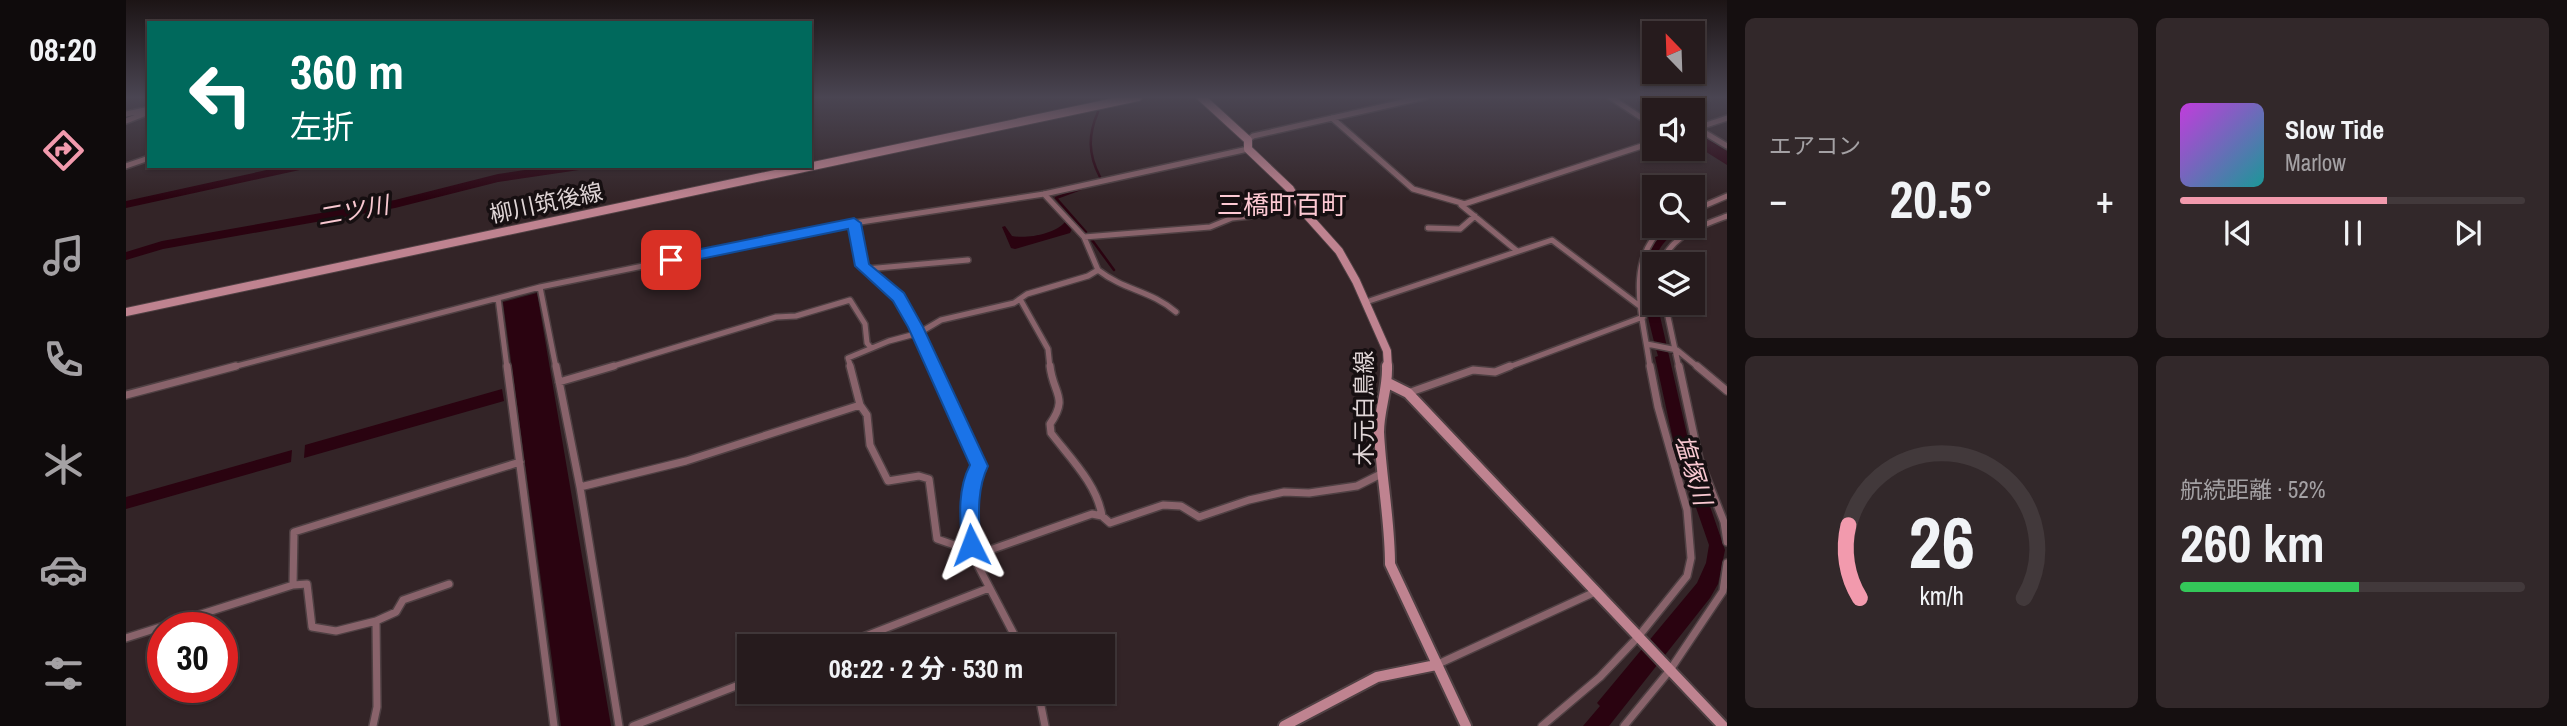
<!DOCTYPE html>
<html lang="ja">
<head>
<meta charset="utf-8">
<style>
	body { margin:0; font-family:"Archivo Narrow","Noto Sans JP",sans-serif; background:#32282a; color:#f1f3f6; height:100vh; display:flex; flex-direction:column; font-size:26px; white-space:nowrap }
	* { box-sizing:border-box; margin:0 }
	p { font-size:23px; color:#a4a1a4 }
	.icon { flex:none; width:38px; height:38px; fill:none; stroke:currentColor; stroke-width:2; stroke-linecap:round; stroke-linejoin:round }
	.map { position:relative; flex:1; overflow:hidden }
	.side { display:flex; flex-direction:column; gap:18px; padding:18px; background:#150f10; width:840px }
	.side>* { flex:none }
	.banner { position:absolute; left:21px; top:21px; width:665px; height:147px; border-radius:0px; box-shadow:0 2px 5px #0004,0 0 0 2px #42393b; background:#00695c; color:#fff; overflow:hidden }
	.needle { width:46px; rotate:337deg }
	.fabs { position:absolute; left:1516px; top:21px; display:grid; gap:14px }
	.fabs a { display:grid; place-items:center; width:63px; height:63px; border-radius:0px; background:#261b1d; box-shadow:0 2px 5px #0004,0 0 0 2px #42393b; font-size:35px }
	.speed { position:absolute; left:21px; top:612px; display:flex; gap:14px; font-size:35px; font-weight:700; text-align:center }
	.speed>* { display:grid; place-content:center; width:91px; height:91px; border-radius:50%; background:#261b1d; box-shadow:0 2px 5px #0004,0 0 0 2px #42393b; line-height:1 }
	.speed .limit { border:10px solid #d22; background:#fff; color:#111 }
	.pin { position:absolute; display:grid; place-items:center; width:60px; height:60px; color:#fff; margin:-30px; border-radius:14px; box-shadow:0 4px 10px #0006 }
	.me { position:absolute; width:77px; margin:-38px; rotate:357deg; stroke-linejoin:round; filter:drop-shadow(0 0 5px #0008) }
	.turn { display:flex; align-items:center; gap:24px; height:147px; padding:0 28px; font-size:32px }
	.turn .icon { width:91px; height:91px; stroke-width:2.5 }
	.turn b { display:block; font-size:49px; line-height:60px }
	.big { font-size:52px; font-weight:700; line-height:1.1 }
	.side .widget { flex:1; display:flex; flex-direction:column; justify-content:center; gap:10px; min-width:0; padding:0 24px; border-radius:10px; background:#32282a }
	.side .dial { align-items:center; gap:0 }
	.dial svg { height:182px; overflow:visible; fill:none; stroke:#42393b; stroke-width:7; stroke-linecap:round; text-anchor:middle }
	.dial text { fill:#f1f3f6; stroke:none }
	.song { display:flex; align-items:center; gap:21px }
	.cover { width:84px; height:84px; border-radius:10px; background:linear-gradient(135deg,hsl(290 70% 55%),hsl(180 70% 35%)) }
	.played { height:7px; border-radius:4px; background:linear-gradient(90deg,#f29aad 60%,#42393b 60%) }
	.keys { display:flex; justify-content:space-around; direction:ltr }
	.heat { display:flex; justify-content:space-between; align-items:center; font-size:38px; direction:ltr }
	.charge { height:10px; border-radius:5px; background:linear-gradient(90deg,#34c759 52%,#42393b 0) }
	.side .tiles { flex:1; display:grid; gap:18px; grid-template-columns:repeat(2,1fr) }
	.trip { position:absolute; left:611px; top:634px; width:378px; height:70px; border-radius:0px; background:#261b1d; box-shadow:0 2px 5px #0004,0 0 0 2px #42393b; font-weight:700; line-height:70px; text-align:center }
	main { display:flex; flex:1; min-height:0 }
	.tab-bar { display:flex; flex-direction:column; width:126px; justify-content:space-around; align-items:center; background:#0f0b0c; color:#a4a1a4 }
	.tab-bar .icon { width:49px; height:49px }
	.tab-bar .on { color:#f29aad }
	.tab-bar b { font-size:32px; color:#f1f3f6 }
	.map>svg:first-child { display:block }
	.water { fill:#2a0310 }
	.lines { fill:none; stroke-linecap:round; stroke-linejoin:round }
	.stream { stroke:#2a0310; stroke-width:2.5 }
	.river { fill:#2a0310; fill-rule:evenodd }
	.street-far1-casing { stroke:#4f4043; stroke-width:8 }
	.street-casing { stroke:#4f4043; stroke-width:10 }
	.secondary-far1-casing { stroke:#4f4043; stroke-width:10 }
	.secondary-casing { stroke:#4f4043; stroke-width:14 }
	.street-far1 { stroke:#89636b; stroke-width:5 }
	.street { stroke:#89636b; stroke-width:7 }
	.secondary-far1 { stroke:#bf8390; stroke-width:8 }
	.secondary { stroke:#bf8390; stroke-width:10 }
	.route { fill:#1a73e8; stroke:#114b97; stroke-width:2 }
	.labels { text-anchor:middle; stroke-width:7; stroke-linejoin:round; paint-order:stroke }
	.street-label { font-size:23px; fill:#dfd5d6; stroke:#160f11 }
	.water-label { font-size:24px; font-style:italic; fill:#f9c8d1; stroke:#160f11 }
	.quarter-label { font-size:26px; fill:#fdc9d3; stroke:#160f11 }
</style>
</head>
<body>
<main>
<nav class="tab-bar">
<b>08:20</b>
<svg class="icon on" aria-label="directions" viewBox="0 0 24 24"><path d="M12 3l9 9-9 9-9-9zM9 14v-3h6M13 9l2 2-2 2"/></svg>
<svg class="icon" aria-label="music" viewBox="0 0 24 24"><path d="M9 18V5l10-2v13"/><circle cx="6" cy="18" r="3"/><circle cx="16" cy="16" r="3"/></svg>
<svg class="icon" aria-label="phone" viewBox="0 0 24 24"><path d="M5 4h4l2 5-3 2q2 4 5 5l2-3 5 2v4C11 20 4 13 5 4z"/></svg>
<svg class="icon" aria-label="climate" viewBox="0 0 24 24"><path d="M12 3v18M4 7l16 10M4 17L20 7"/></svg>
<svg class="icon" aria-label="car" viewBox="0 0 24 24"><path d="M5 17H2v-5l4-1 3-4h7l3 4 3 1v5h-3M9 17h6M6 11h13"/><circle cx="7" cy="17" r="2"/><circle cx="17" cy="17" r="2"/></svg>
<svg class="icon" aria-label="filters" viewBox="0 0 24 24"><path d="M4 7h16M4 17h16"/><circle cx="9" cy="7" r="2"/><circle cx="15" cy="17" r="2"/></svg>
</nav>
<div class="map">
<svg width="1601" height="726" viewBox="0 0 1601 726">
	<rect width="100%" height="100%" fill="#332427"/>
	<path class="water" d="M1566 129 1601 151V165L1566 143Z
		M159 166H192L0 208V201Z
		M939 222 946 229 944 233 889 249 885 248 876 227 879 226 886 236C901 239 929 234 939 222Z
		M1545 226H1559C1522 249 1528 264 1528 303H1531L1564 448 1599 550 1592 584 1584 598 1483 726H1457L1474 706 1471 703 1571 583 1580 563 1583 545 1548 444 1529 357 1532 356C1521 315 1502 256 1545 226Z
		M411 293 485 726H435L377 302Z
		M376 389 378 401 178 458 179 445Z
		M166 450 165 462 0 509V497Z"/>
	<g class="lines">
		<path class="stream" d="M972 112C962 135 962 154 974 177
			M957 188 930 198 960 232
			M966 240 988 270"/>
		<path class="river" d="M426 166H459L453 170 372 182 269 208 37 249 0 260V252L36 241 269 200 372 174Z"/>
		<defs>
			<path id="street-far1" d="M1484 97 1528 126
				M1524 97 1544 110
				M0 114 19 110
				M1206 118 1287 189 1339 204
				M0 121 23 112
				M1566 125 1601 146
				M1571 128 1601 118
				M1122 140 1127 136 1299 97
				M0 166 23 158
				M1566 211 1601 196
				M728 223 737 266 773 297 809 368
				M1302 228 1334 229 1349 216
				M958 237 1084 227 1106 218 1125 216 1168 197
				M1391 251 1335 205 1528 142
				M1535 264C1546 235 1574 226 1601 216
				M740 269 842 260
				M972 270C999 291 1024 290 1050 312
				M414 287 430 368
				M372 298 381 368
				M894 299 922 349 924 368
				M1240 302 1426 240 1515 307
				M1539 303 1553 368
				M1521 344 1551 350 1573 368
				M103 368 414 287 728 223 918 194 1122 149
				M481 368 650 317 670 316 724 300 739 324 741 343 745 348
				M725 368 722 358 763 341 793 333 815 320 888 303 901 294 962 276 972 270 958 237 918 194
				M1380 368 1517 317
				M1524 368C1518 319 1497 264 1538 226"/>
			<path id="street" d="M381 366 428 726
				M430 366 454 487 493 726
				M724 366 734 405 741 415 744 445 762 481 793 476 803 479 811 539 840 549
				M808 366 853 466 844 494 845 545 840 549 847 556 894 646
				M924 366C927 394 943 397 924 424L925 433C944 458 971 484 976 516
				M1553 366 1573 459 1598 522 1601 542
				M1571 366 1601 391
				M433 382 488 366
				M1282 393 1347 370 1369 372 1384 366
				M0 395 110 366
				M454 487 560 461 734 405
				M847 556 966 514 976 516 984 523 1037 505 1055 506 1073 517 1123 500 1158 492 1183 493 1231 486 1257 473
				M167 585 168 532 394 462
				M250 621 270 612 277 600 323 584
				M0 638 167 585 181 584 186 627 210 631 250 621 251 707 247 726
				M714 646 863 588
				M1310 665 1469 592
				M912 691 919 726
				M507 726 623 681
				M1416 726 1474 677 1512 637 1561 576 1565 558 1561 510 1532 407 1524 366
				M1498 726 1544 670 1597 591 1601 563"/>
			<path id="secondary-far1" d="M1075 97 1122 140V149L1164 189 1179 213 1213 251 1230 281 1261 351 1262 368
				M0 312 1012 97"/>
			<path id="secondary" d="M1261 366C1262 389 1253 410 1253 432 1255 476 1264 520 1264 564L1340 726
				M1262 383 1282 393 1597 726
				M1158 726 1251 677 1310 665"/>
		</defs>
		<use href="#street-far1" class="street-far1-casing"/>
		<use href="#street" class="street-casing"/>
		<use href="#secondary-far1" class="secondary-far1-casing"/>
		<use href="#secondary" class="secondary-casing"/>
		<use href="#street-far1" class="street-far1"/>
		<use href="#street" class="street"/>
		<use href="#secondary-far1" class="secondary-far1"/>
		<use href="#secondary" class="secondary"/>
	</g>
	<linearGradient id="sky" x2="0" y2="1"><stop stop-color="#1c1415"/><stop offset="0.49" stop-color="#4a4552"/><stop offset="1" stop-color="#4a4552" stop-opacity="0"/></linearGradient>
	<rect width="1601" height="199" fill="url(#sky)"/>
	<path class="route" d="M728 218 735 223 743 264 778 293 797 327 862 466C850 491 853 518 854 545L851 551 845 554 838 551 836 545C834 518 831 490 844 465L782 327 767 301 729 266 722 229 545 265 538 260 545 255Z"/>
	<g class="labels">
		<g class="street-label">
			<text transform="translate(420 203) rotate(-12)" y="8">柳川筑後線</text>
			<text transform="translate(1238 408) rotate(-90)" y="8">木元白鳥線</text>
		</g>
		<g class="water-label">
			<text transform="translate(227 211) rotate(-10)" y="8">二ツ川</text>
			<text transform="translate(1567 470) rotate(73)" y="8">塩塚川</text>
		</g>
		<g class="quarter-label">
			<text x="1156" y="214">三橋町百町</text>
		</g>
	</g>
</svg>
<div class="fabs">
<a><svg class="needle" viewBox="-14 -14 28 28"><path d="M0-13l5 13h-10z" fill="#e53935"/><path d="M0 13l5-13h-10z" fill="#a4a1a4"/></svg></a>
<a><svg class="icon" aria-label="sound" viewBox="0 0 24 24"><path d="M4 9h4l5-4v14l-5-4H4zM17 9q2 3 0 6"/></svg></a>
<a><svg class="icon" aria-label="search" viewBox="0 0 24 24"><circle cx="10" cy="10" r="6"/><path d="M15 15l6 6"/></svg></a>
<a><svg class="icon" aria-label="layers" viewBox="0 0 24 24"><path d="M12 4l9 5-9 5-9-5zM3 14l9 5 9-5"/></svg></a>
</div>
<div class="speed"><div class="limit">30</div></div>
<div class="pin" style="left:545px;top:260px;background:#d93025"><svg class="icon" aria-label="arrive" viewBox="0 0 24 24"><path d="M6 21V4h12l-3 4 3 4H6"/></svg></div>
<svg class="me" style="left:845px;top:545px" viewBox="-20 -20 40 40"><path d="M0-17L14 15 0 8-14 15z" fill="#1a73e8" stroke="#fff" stroke-width="4"/></svg>
<div class="trip">08:22 · 2 分 · 530 m</div>
<div class="banner">
<div class="turn"><svg class="icon" aria-label="left" viewBox="0 0 24 24"><path d="M17 20v-9H6M10 6l-5 5 5 5"/></svg><div><b>360 m</b>左折</div></div>
</div>
</div>
<section class="side">
<div class="tiles">
<div class="widget"><p>エアコン</p>
<div class="heat"><a>−</a><b class="big">20.5°</b><a>+</a></div>
</div>
<div class="widget">
<div class="song"><i class="cover"></i><div><b>Slow Tide</b><p>Marlow</p></div></div>
<div class="played"></div>
<div class="keys"><svg class="icon" aria-label="previous" viewBox="0 0 24 24"><path d="M18 5L8 12l10 7zM5 5v14"/></svg><svg class="icon" aria-label="pause" viewBox="0 0 24 24"><path d="M8 5v14M16 5v14"/></svg><svg class="icon" aria-label="next" viewBox="0 0 24 24"><path d="M6 5l10 7-10 7zM19 5v14"/></svg></div>
</div>
<div class="widget dial"><svg viewBox="0 0 100 80">
<path d="M14 69A42 42 0 1 1 86 69"/>
<path d="M14 69A42 42 0 0 1 9 37" stroke="#f29aad"/>
<text x="50" y="56" font-size="32" font-weight="700">26</text>
<text x="50" y="72" font-size="11">km/h</text>
</svg></div>
<div class="widget"><p>航続距離 · 52%</p><b class="big">260 km</b><div class="charge"></div></div>
</div>
</section>
</main>
</body>
</html>
